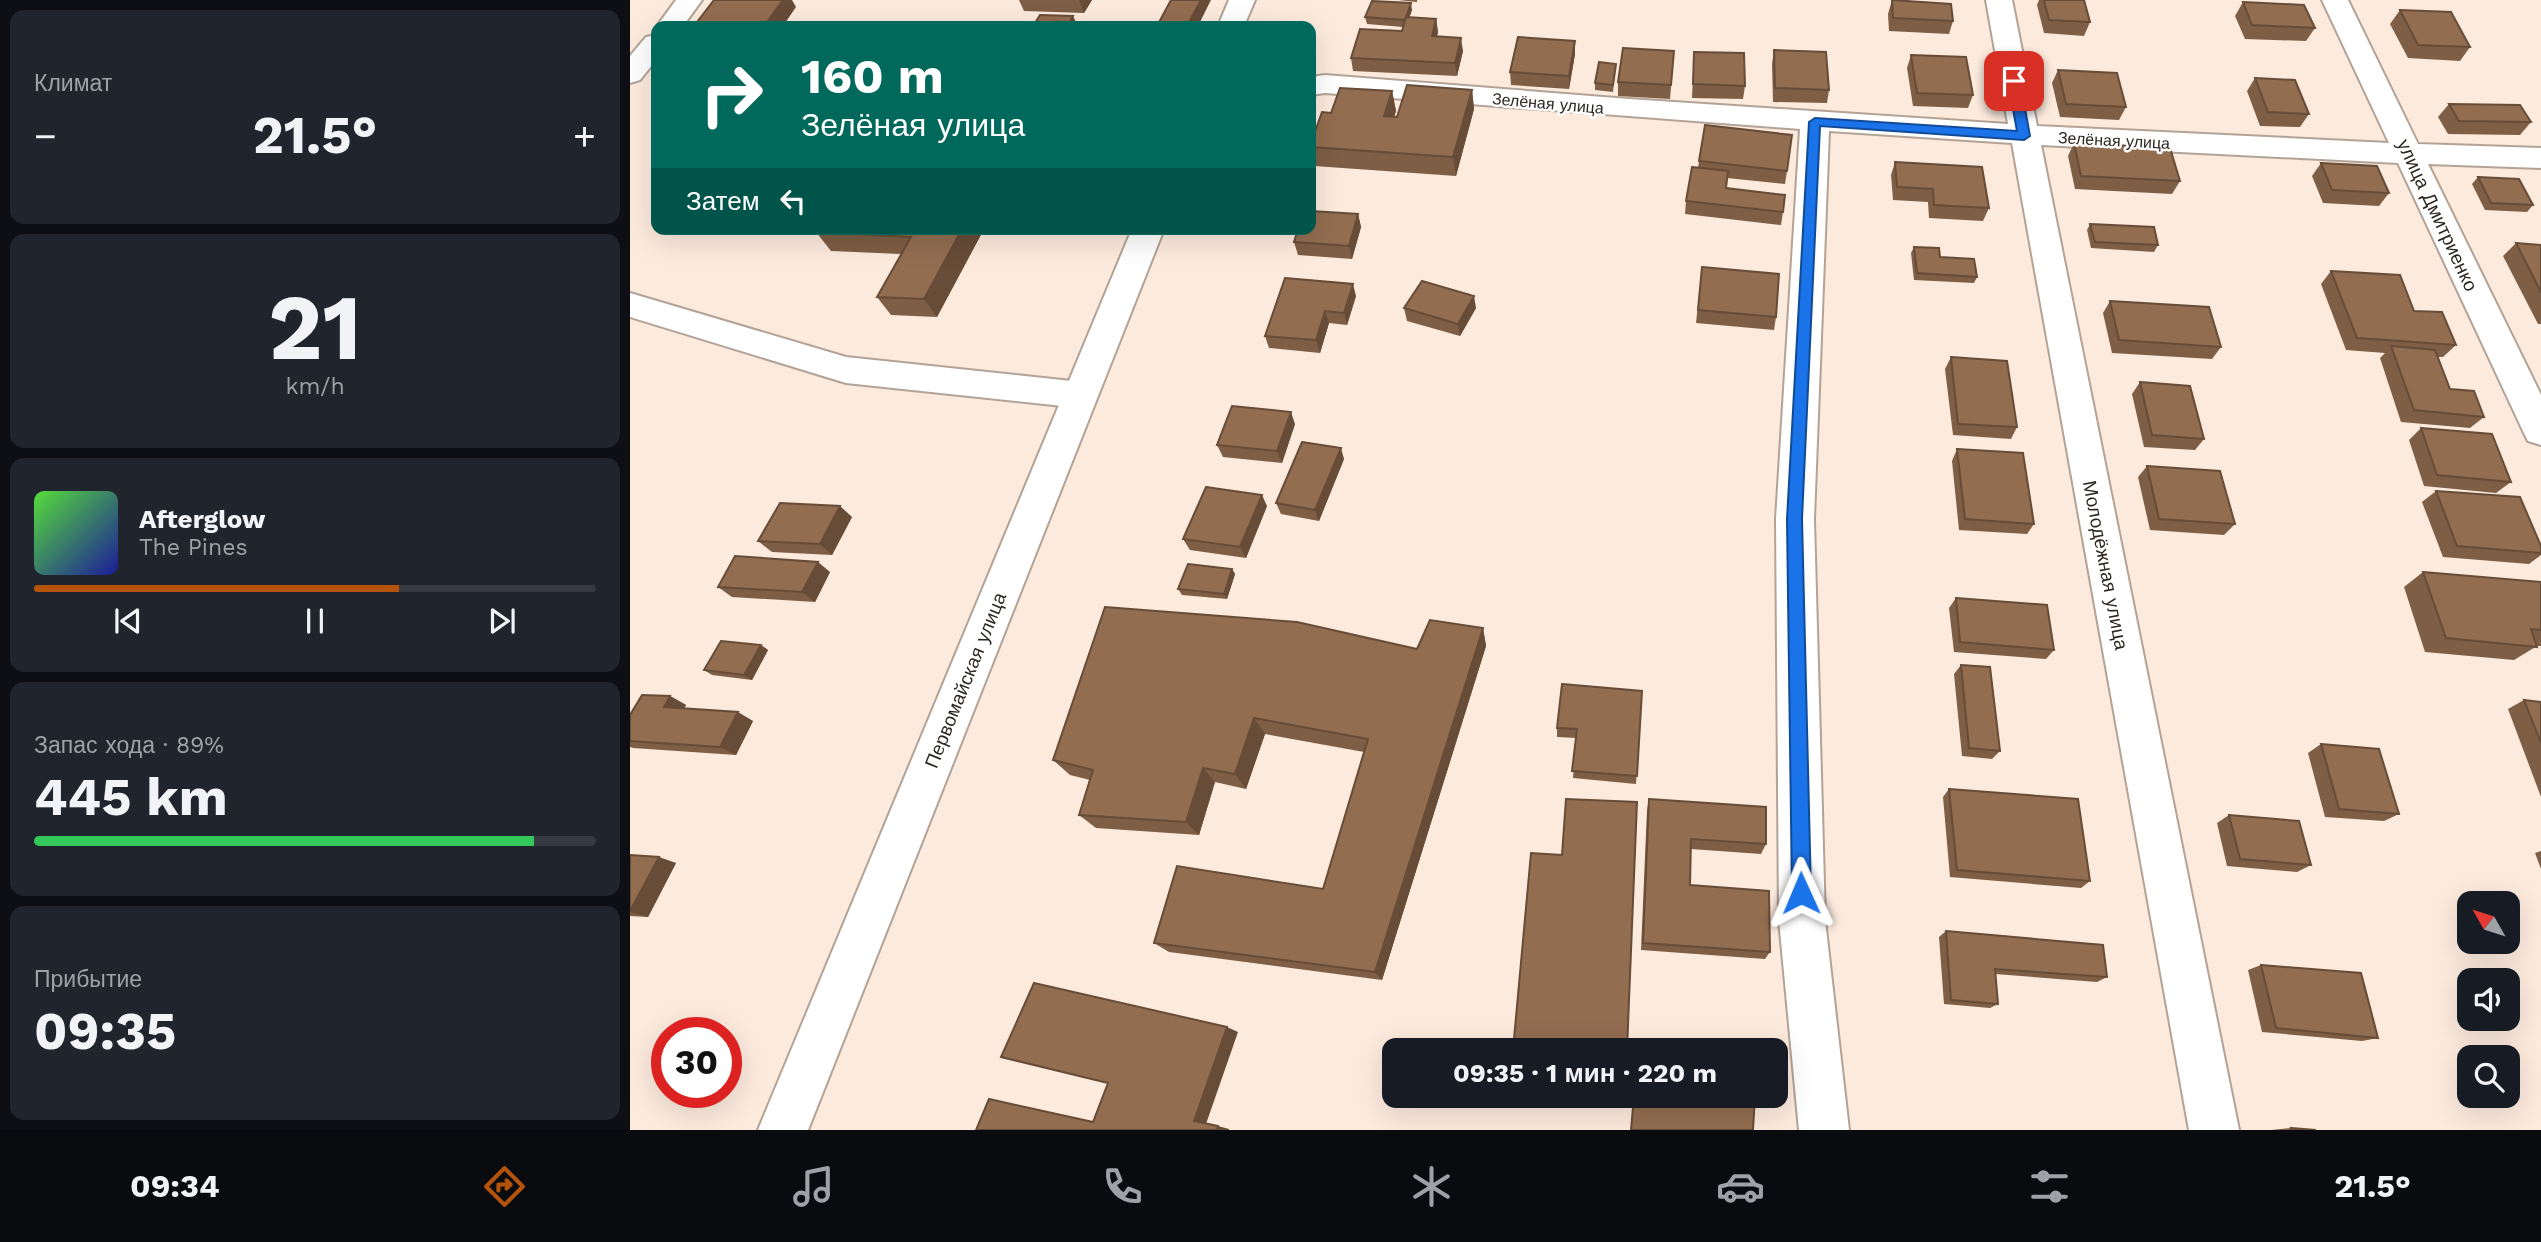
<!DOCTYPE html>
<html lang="ru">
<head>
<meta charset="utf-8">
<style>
	body { margin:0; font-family:"Work Sans",sans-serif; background:#20242c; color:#f1f3f6; height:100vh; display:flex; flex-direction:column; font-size:26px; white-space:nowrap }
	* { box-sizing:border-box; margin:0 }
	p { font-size:23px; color:#9ea1a6 }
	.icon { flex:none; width:38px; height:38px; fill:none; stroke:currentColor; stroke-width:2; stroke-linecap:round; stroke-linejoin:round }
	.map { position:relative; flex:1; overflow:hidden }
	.panel { display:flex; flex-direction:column; gap:10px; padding:10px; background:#0d0f14; width:630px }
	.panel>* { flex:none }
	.top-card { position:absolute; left:21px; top:21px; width:665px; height:214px; border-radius:14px; box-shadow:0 7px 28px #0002; background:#00695c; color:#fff; overflow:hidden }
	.needle { width:46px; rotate:309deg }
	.buttons { position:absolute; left:1827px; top:891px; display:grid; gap:14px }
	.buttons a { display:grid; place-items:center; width:63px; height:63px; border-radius:14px; background:#171b24; box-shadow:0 7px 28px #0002; font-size:35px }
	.speed { position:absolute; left:21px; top:1017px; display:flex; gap:14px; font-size:35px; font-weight:700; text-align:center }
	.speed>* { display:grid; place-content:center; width:91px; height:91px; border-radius:50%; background:#171b24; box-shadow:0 7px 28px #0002; line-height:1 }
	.speed .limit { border:10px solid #d22; background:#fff; color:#111 }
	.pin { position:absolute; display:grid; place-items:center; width:60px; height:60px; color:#fff; margin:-30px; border-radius:14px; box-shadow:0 4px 10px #0006 }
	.me { position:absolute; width:77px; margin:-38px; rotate:359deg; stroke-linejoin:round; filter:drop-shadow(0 0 5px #0008) }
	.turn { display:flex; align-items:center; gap:24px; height:147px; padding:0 35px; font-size:32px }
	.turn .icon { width:91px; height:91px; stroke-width:2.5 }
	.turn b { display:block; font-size:49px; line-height:60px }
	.then { display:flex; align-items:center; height:66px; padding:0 35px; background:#0003; gap:14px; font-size:26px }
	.big { font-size:52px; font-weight:700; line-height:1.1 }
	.panel .tile { flex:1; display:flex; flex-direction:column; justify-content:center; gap:10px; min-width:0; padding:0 24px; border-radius:14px; background:#20242c }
	.panel .dial { align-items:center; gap:0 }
	.dial b { font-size:91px; line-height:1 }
	.song { display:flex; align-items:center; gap:21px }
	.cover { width:84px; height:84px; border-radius:10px; background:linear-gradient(135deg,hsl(110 70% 55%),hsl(240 70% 35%)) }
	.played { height:7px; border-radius:4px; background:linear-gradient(90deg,#b45309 65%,#363941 65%) }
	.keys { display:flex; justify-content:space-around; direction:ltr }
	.heat { display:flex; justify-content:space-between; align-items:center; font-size:38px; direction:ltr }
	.charge { height:10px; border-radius:5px; background:linear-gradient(90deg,#34c759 89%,#363941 0) }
	.trip { position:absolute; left:752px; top:1038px; width:406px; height:70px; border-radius:14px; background:#171b24; box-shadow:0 7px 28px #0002; font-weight:700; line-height:70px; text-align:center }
	.tab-bar { display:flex; height:112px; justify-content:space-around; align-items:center; background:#090b0e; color:#9ea1a6 }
	.tab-bar .icon { width:49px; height:49px }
	.tab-bar .on { color:#b45309 }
	.tab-bar b { font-size:32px; color:#f1f3f6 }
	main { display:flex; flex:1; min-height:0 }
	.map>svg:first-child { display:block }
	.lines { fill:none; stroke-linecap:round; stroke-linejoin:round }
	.minor-casing { stroke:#b3a296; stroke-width:4 }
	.major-casing { stroke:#b3a296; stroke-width:4 }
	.minor { fill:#fff; fill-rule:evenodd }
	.major { fill:#fff; fill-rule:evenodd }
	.wall { fill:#7e5e45 }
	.shaded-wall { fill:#674c38 }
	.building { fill:#936d50; stroke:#674c38; stroke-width:2 }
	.route { fill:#1a73e8; stroke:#114b97; stroke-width:2 }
	.labels { text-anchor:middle; stroke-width:5; stroke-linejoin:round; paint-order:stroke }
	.far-street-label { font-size:16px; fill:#2d2722; stroke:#fff }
	.street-label { font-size:19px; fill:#2d2722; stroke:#fff }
</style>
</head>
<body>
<main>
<section class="panel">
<div class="tile"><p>Климат</p>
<div class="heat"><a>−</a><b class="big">21.5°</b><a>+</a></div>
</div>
<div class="tile dial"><b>21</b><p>km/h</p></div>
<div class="tile">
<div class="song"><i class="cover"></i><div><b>Afterglow</b><p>The Pines</p></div></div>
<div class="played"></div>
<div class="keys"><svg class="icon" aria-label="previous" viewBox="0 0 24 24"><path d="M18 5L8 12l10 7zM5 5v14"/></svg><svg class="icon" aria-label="pause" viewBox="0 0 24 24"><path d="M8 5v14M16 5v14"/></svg><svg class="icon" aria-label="next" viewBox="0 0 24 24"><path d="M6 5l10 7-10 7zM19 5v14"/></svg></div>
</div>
<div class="tile"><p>Запас хода · 89%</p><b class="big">445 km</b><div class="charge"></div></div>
<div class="tile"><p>Прибытие</p><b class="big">09:35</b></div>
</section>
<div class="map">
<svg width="1911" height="1130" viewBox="0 0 1911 1130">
	<rect width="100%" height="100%" fill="#fceadd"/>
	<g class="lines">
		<defs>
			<path id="minor" d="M46 0H72L53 26H27Z
				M1356 0H1382L1407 126 1759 143 1692 0H1718L1788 144 1911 148V168L1798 164 1911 395V445L1898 441 1893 431 1768 163 1411 145 1609 1130H1559L1382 143 1199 131 1184 519 1195 920 1219 1130H1169L1149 920 1146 519 1170 129 695 93 681 95V77L695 75 999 99 1378 124Z
				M26 35V60L10 80 0 83V56L16 37Z
				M0 293 216 357 451 382 463 385 468 395 463 405 451 408 216 383 0 317Z"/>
			<path id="major" d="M599 0H625L614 26H588Z
				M502 229H534L178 1130H128Z"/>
		</defs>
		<use href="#minor" class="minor-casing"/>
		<use href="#major" class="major-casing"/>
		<use href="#minor" class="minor"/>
		<use href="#major" class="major"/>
	</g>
	<path class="wall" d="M389 0H462L454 13 394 11Z
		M768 0H787V2Z
		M1262 0 1323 21 1319 34 1259 31 1258 14Z
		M1409 0H1454L1460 22 1454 36 1414 33 1407 5Z
		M1613 2 1685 28 1676 41 1615 39 1605 16Z
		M782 10 779 18 806 19 808 32 807 36 833 51 827 76 723 71 721 58 772 31 773 27 737 24 735 17Z
		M1770 10 1840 47 1830 61 1778 58 1760 24Z
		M945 41V54L939 89 881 85 880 72Z
		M1144 50 1199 90 1197 103 1143 102 1142 64Z
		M1044 51 1040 99 988 96V82Z
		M1064 52 1115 86 1113 99 1062 98Z
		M1281 55 1343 95 1338 108 1283 106 1277 68Z
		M986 64 983 92 965 90V83Z
		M1428 70 1496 107 1489 120 1430 117 1422 83Z
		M1625 78 1679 114 1670 127 1630 126 1617 91Z
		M842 90 844 109 826 176 684 166 681 151V143L701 113 762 91 766 111 764 117H767Z
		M1819 104 1901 122 1890 135 1818 134 1808 117Z
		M1444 143 1550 181 1542 194 1445 189 1438 156Z
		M1069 161 1157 171 1155 184 1097 178 1096 188 1153 212 1151 225 1055 214 1056 201 1068 168Z
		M1265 162 1359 208 1353 221 1299 218 1298 202 1263 200 1261 175Z
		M1691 163 1759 193 1749 206 1693 203 1682 176Z
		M1848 177 1903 205 1897 212 1855 210 1842 184Z
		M728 214 731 227 722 259 668 255 664 242Z
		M1460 224 1528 245 1524 252 1461 248 1457 230Z
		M354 229 307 317 261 315 247 297 271 254 201 251 186 232Z
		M1886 243 1911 245V324H1908L1873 256Z
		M1284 247 1310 257 1347 277 1344 283 1284 280 1281 253Z
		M1072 267 1146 317 1144 330 1066 323Z
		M1701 271 1826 345 1813 357H1808L1820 389 1854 417 1840 428 1771 422 1750 358 1755 353 1716 350 1691 284Z
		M726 296 717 325 699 323 690 353 639 348 635 336Z
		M1480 301 1591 347 1582 359 1482 353 1473 313Z
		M774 308H846L830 336 777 321Z
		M1321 357 1387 427 1381 439 1323 435 1315 369Z
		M1510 382 1574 439 1565 450 1514 447 1502 394Z
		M665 424 652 463 593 457 587 445Z
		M1791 428 1881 482 1866 493 1794 486 1779 440Z
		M1327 449 1404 524 1397 534 1329 530 1322 461Z
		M714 459 689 521 651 514 646 503Z
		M1517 466 1605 524 1594 535 1520 530 1508 477Z
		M1806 491 1911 546V555L1899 564 1813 557 1792 502Z
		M637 506 616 558 560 550 553 539Z
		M222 517 202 555 142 552 128 541Z
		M602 569 605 574 597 599 552 595 548 589Z
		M200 572 185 602 102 597 88 587Z
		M1793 572 1911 582V646H1907L1884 660 1795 652 1774 587Z
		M1326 598 1424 650 1416 659 1324 652 1319 608Z
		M853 628 856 646 752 980 539 952 524 943 693 889 734 752 635 734 616 789 585 782 569 835 466 828 449 815 460 780 440 775 423 760Z
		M131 645 138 650 122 680 82 675 74 670Z
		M1331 665 1370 751 1362 759 1332 756 1324 674Z
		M1012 691 1006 784 943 778 946 738 927 737V728Z
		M40 696 56 705 54 709 123 721 106 755 3 748 0 747V715Z
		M1894 700 1911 702V797L1878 709Z
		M1691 744 1769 814 1754 821 1695 817 1678 753Z
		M1319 789 1460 881 1451 888 1320 877 1313 797Z
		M1019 799 1136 844 1131 854 1061 849 1060 885 1140 952 1135 959 1011 950 1017 810Z
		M1599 815 1681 865 1667 872 1597 866 1587 823Z
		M1911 851V869L1905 853Z
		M0 855 46 863 18 917 0 916Z
		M1316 931 1477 977 1467 982 1365 974 1368 1004 1360 1008 1314 1004 1309 937Z
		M1631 965 1748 1038 1732 1041 1632 1032 1618 970Z
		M1661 1128 1686 1130H1641Z"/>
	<path class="shaded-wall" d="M153 0H162L166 7 153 26H134Z
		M449 0H462L454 13Z
		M571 0H581L568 26H557Z
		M781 3 782 10 776 27 775 20Z
		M443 16 448 26H438Z
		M806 19 808 32 803 50 802 36Z
		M831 38 833 51 827 76 825 63Z
		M945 41V54L939 89V76Z
		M842 90 844 109 826 176 823 157Z
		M762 91 766 111 758 135 754 116Z
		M728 214 731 227 722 259 719 246Z
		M332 229H354L307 317 294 299Z
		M723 284 726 296 717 325 714 313Z
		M844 296 846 308 830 336 828 324Z
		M695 311 699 323 690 353 686 340Z
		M661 412 665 424 652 463 647 451Z
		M711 448 714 459 689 521 685 510Z
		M632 495 637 506 616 558 610 547Z
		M210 506 222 517 202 555 190 544Z
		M188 562 200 572 185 602 172 592Z
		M602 569 605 574 597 599 594 594Z
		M853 628 856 646 752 980 745 972Z
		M131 645 138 650 122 680 114 675Z
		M40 696 56 705 50 716 34 707Z
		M108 712 123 721 106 755 90 747Z
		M624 718 635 734 616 789 605 774Z
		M573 768 585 782 569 835 556 822Z
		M29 857 46 863 18 917 0 912Z
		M597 1027 608 1032 576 1124 564 1121Z
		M588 1126 599 1129V1130H587Z"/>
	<path class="building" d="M84 0H153L134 26H64Z
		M541 0H571L557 26 528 24Z
		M1262 0 1321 4 1323 21 1263 18Z
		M1414 0H1454L1460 22 1419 20Z
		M742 1 781 3 775 20 735 17Z
		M1613 2 1674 5 1685 28 1622 25Z
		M1770 10 1821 12 1840 47 1788 45Z
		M410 15 443 16 438 26H393L396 23H405Z
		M776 17 806 19 802 36 831 38 825 63 721 58 730 29 772 31Z
		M888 37 945 41 939 76 880 72Z
		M993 48 1044 51 1041 85 988 82Z
		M1144 50 1196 52 1199 90 1145 88Z
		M1064 52 1114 53 1115 86 1063 84Z
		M1281 55 1336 57 1343 95 1287 93Z
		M969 62 986 64 983 85 965 83Z
		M1428 70 1487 73 1496 107 1436 104Z
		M1625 78 1665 80 1679 114 1638 112Z
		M777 85 842 90 823 157 681 147V143L692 112 701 113 710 88 762 91 754 116 767 117Z
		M1819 104 1890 105 1901 122 1829 121Z
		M1075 125 1162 135 1157 171 1069 161Z
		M1444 143 1540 148 1550 181 1451 176Z
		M1265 162 1352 167 1359 208 1304 205 1303 189 1267 187Z
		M1691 163 1747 166 1759 193 1702 190Z
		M1062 167 1098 171 1096 188 1155 195 1153 212 1056 201Z
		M1848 177 1889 179 1903 205 1861 203Z
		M681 211 728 214 719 246 664 242 668 229H681Z
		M1460 224 1524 227 1528 245 1465 242Z
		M188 229H332L294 299 247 297 281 237 186 232Z
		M1886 243 1911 245V292Z
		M1284 247 1309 248 1310 257 1344 259 1347 277 1287 273Z
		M1072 267 1149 274 1146 317 1068 310Z
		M1701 271 1770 275 1784 311 1812 312 1826 345 1727 338Z
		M655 278 723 284 714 313 695 311 686 340 635 336Z
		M792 281 844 296 828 324 774 308Z
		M1480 301 1579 307 1591 347 1489 340Z
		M1761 346 1805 350 1820 389 1844 391 1854 417 1784 410Z
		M1321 357 1377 361 1387 427 1328 424Z
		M1510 382 1560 386 1574 439 1522 435Z
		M602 406 661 412 647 451 587 445Z
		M1791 428 1862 434 1881 482 1807 475Z
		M672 442 711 448 685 510 646 503Z
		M1327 449 1393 453 1404 524 1335 519Z
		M1517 466 1590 471 1605 524 1529 519Z
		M576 487 632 495 610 547 553 539Z
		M1806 491 1890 497 1911 546V553L1827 546Z
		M150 503 210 506 190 544 128 541Z
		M105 556 188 562 172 592 88 587Z
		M558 564 602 569 594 594 548 589Z
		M1793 572 1911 582V630L1901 629 1907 647 1816 638Z
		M1326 598 1417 605 1424 650 1330 642Z
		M475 607 667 622 787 649 800 620 853 628 745 972 524 943 547 866 693 889 738 739 624 718 605 774 573 768 556 822 449 815 463 770 423 760Z
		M91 641 131 645 114 675 74 670Z
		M1331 665 1360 667 1370 751 1339 748Z
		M932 684 1012 691 1007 776 942 771 947 729 927 728Z
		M12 695 40 696 34 707 108 712 90 747 0 741V715Z
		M1894 700 1911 702V743Z
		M1691 744 1749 749 1769 814 1709 809Z
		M1319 789 1448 799 1460 881 1327 870Z
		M936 799 1007 802 997 1050H883L901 853 932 855Z
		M1019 799 1136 807V844L1061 839 1060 885 1139 891 1140 952 1013 943Z
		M1599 815 1669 821 1681 865 1610 859Z
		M0 855 29 857 0 911Z
		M1316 931 1473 945 1477 977 1365 969 1368 1004 1321 1000Z
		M1631 965 1731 973 1748 1038 1646 1028Z
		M404 983 597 1027 564 1121 588 1126 587 1130H346L359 1099 463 1122 478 1083 371 1057Z
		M1004 1096H1125L1123 1130H1001Z
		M1661 1128 1686 1130H1662Z"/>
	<path class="route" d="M1384 78 1390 81 1400 136 1394 140 1190 126 1172 519 1181 893 1178 900 1171 903 1165 900 1162 893 1157 519 1179 122 1185 118 1387 131 1378 81Z"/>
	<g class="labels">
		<g class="far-street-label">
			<text transform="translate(918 103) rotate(5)" y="6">Зелёная улица</text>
			<text transform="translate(1484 140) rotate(3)" y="6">Зелёная улица</text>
		</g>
		<g class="street-label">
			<text transform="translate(1808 215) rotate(65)" y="7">улица Дмитриенко</text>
			<text transform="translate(1476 565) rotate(79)" y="7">Молодёжная улица</text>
			<text transform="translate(335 680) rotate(-68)" y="7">Первомайская улица</text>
		</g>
	</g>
</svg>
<div class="buttons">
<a><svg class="needle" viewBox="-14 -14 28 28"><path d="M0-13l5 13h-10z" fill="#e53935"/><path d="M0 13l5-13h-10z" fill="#9ea1a6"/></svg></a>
<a><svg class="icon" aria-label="sound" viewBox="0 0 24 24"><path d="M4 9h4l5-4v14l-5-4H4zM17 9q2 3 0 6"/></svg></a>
<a><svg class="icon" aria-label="search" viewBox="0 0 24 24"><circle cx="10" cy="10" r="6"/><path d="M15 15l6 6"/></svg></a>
</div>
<div class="speed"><div class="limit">30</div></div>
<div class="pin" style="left:1384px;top:81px;background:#d93025"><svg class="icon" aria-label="arrive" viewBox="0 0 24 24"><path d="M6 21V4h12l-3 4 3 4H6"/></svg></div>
<svg class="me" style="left:1171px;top:893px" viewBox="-20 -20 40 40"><path d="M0-17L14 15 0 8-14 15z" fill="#1a73e8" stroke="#fff" stroke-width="4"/></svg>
<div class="trip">09:35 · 1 мин · 220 m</div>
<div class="top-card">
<div class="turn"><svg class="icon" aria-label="right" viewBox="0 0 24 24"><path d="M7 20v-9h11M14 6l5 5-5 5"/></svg><div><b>160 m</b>Зелёная улица</div></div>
<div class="then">Затем<svg class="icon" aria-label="left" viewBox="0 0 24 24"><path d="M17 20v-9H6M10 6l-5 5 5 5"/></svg></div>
</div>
</div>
</main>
<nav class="tab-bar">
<b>09:34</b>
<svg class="icon on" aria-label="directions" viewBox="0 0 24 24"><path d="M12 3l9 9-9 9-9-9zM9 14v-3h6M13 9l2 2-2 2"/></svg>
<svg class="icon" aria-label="music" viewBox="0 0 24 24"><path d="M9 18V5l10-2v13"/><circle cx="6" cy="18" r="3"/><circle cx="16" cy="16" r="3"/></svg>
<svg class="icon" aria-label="phone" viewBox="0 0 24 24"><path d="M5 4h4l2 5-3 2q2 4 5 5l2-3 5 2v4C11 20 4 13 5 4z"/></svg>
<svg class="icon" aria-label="climate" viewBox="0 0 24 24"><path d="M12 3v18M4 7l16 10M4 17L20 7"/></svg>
<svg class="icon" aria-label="car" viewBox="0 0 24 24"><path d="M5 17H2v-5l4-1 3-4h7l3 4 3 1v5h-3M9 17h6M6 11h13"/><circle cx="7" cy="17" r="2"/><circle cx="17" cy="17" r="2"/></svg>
<svg class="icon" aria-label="filters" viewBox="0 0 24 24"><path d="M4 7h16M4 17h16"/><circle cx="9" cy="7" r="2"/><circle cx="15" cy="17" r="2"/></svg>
<b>21.5°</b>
</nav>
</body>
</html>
